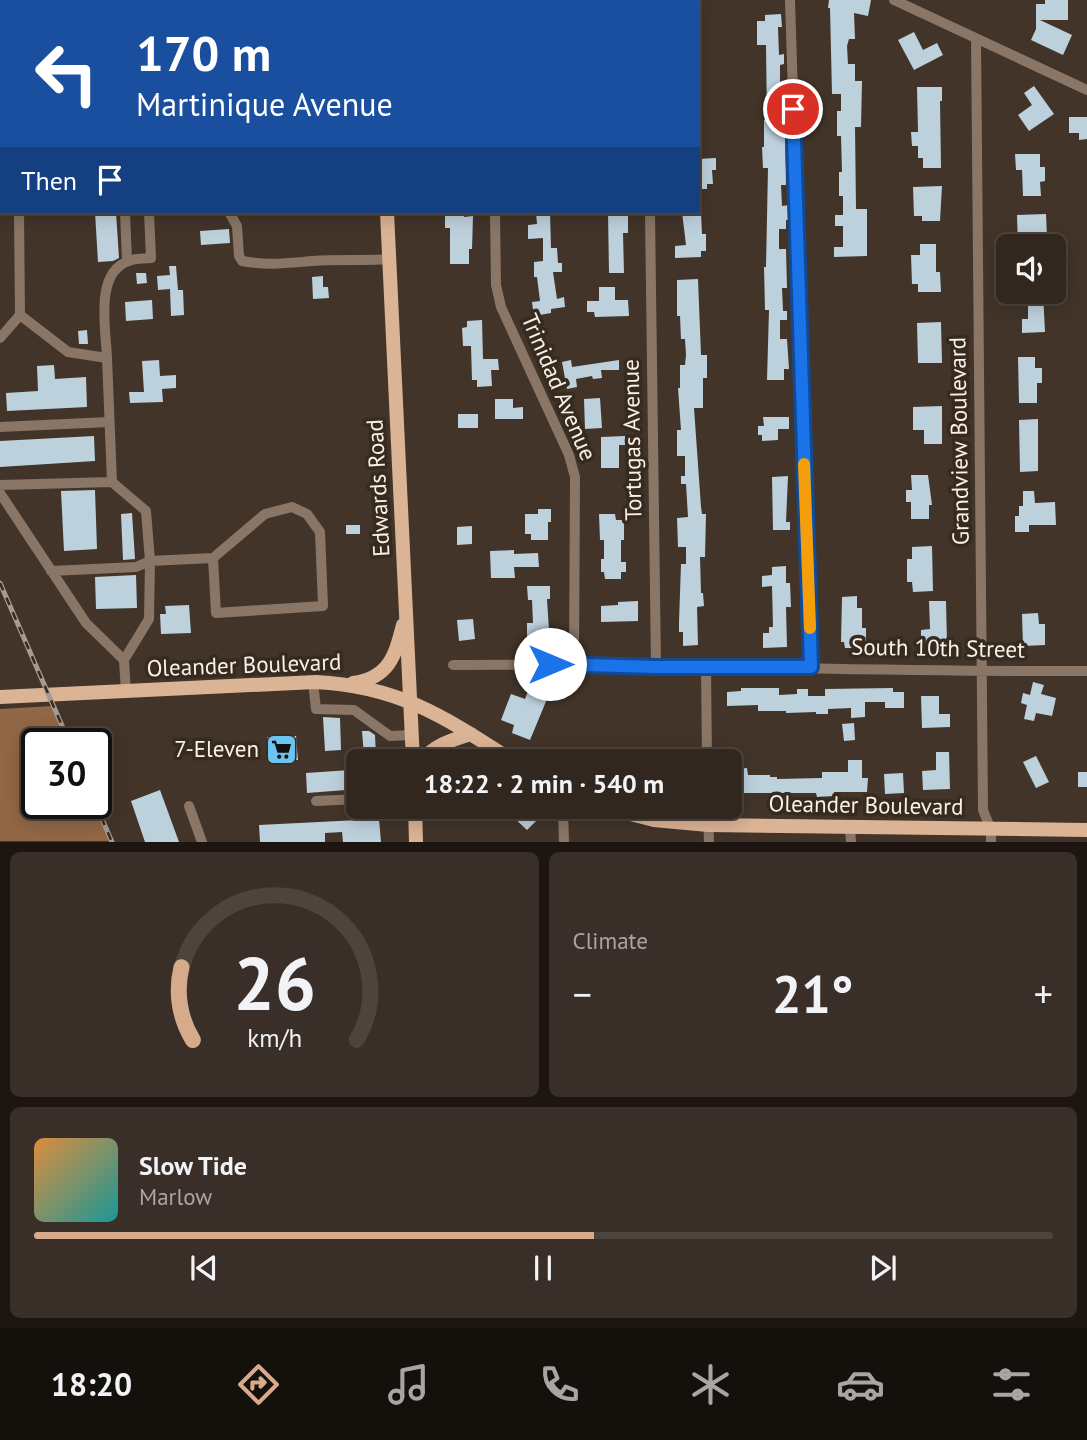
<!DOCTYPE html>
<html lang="en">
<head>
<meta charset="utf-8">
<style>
	body { margin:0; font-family:"PT Sans",sans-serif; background:#3a2f28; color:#f1f3f6; height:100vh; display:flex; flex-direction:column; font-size:26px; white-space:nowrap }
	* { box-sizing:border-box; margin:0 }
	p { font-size:23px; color:#a8a5a4 }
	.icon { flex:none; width:38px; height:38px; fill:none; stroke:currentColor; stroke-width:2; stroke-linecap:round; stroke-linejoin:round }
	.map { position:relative; height:842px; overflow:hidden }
	.side { display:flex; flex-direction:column; gap:10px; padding:10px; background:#1c1511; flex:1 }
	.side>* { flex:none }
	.banner { position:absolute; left:0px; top:0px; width:700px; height:214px; box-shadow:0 4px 18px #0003,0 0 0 2px #4d443d; background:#1a4fa0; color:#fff; overflow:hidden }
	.tools { position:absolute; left:996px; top:234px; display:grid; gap:14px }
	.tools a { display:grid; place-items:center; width:70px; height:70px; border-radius:10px; background:#32271f; box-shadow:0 4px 18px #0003,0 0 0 2px #4d443d; font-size:35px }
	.speed { position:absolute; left:21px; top:728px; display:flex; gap:14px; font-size:35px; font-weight:700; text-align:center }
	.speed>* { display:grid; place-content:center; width:91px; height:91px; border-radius:50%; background:#32271f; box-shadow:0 4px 18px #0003,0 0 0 2px #4d443d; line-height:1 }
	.speed .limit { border:4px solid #111; border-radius:10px; background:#fff; color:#111 }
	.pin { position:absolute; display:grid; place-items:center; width:60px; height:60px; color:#fff; margin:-30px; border:4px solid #fff; border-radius:50%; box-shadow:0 2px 7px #0007 }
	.me { position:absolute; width:77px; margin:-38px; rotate:90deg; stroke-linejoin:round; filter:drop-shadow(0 0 5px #0008) }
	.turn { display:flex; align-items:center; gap:24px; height:147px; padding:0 21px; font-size:32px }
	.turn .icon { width:91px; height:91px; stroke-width:2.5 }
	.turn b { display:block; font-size:49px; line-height:60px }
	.then { display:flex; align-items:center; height:66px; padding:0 21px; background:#0003; gap:14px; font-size:26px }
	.big { font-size:52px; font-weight:600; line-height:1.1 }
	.side .card { flex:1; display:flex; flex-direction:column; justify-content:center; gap:10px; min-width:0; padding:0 24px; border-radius:10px; background:#3a2f28 }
	.side .dial { align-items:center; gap:0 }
	.dial svg { height:182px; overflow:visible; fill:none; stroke:#4d443d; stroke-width:7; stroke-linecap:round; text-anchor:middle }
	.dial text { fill:#f1f3f6; stroke:none }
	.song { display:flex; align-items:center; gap:21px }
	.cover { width:84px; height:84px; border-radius:10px; background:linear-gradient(135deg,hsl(30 70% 55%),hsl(180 70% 35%)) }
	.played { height:7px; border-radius:4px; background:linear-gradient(90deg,#d6ab8b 55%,#4d443d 55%) }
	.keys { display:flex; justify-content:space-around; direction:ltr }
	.heat { display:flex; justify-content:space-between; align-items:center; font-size:38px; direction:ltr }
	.side .tiles { flex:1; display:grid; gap:10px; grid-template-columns:1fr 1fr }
	.card:last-child { grid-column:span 2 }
	.trip { position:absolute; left:346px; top:749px; width:396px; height:70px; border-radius:10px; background:#32271f; box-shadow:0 4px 18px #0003,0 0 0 2px #4d443d; font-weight:600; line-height:70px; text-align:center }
	.tabs { display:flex; height:112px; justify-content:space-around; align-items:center; background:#14100c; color:#a8a5a4 }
	.tabs .icon { width:49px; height:49px }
	.tabs .active { color:#d6ab8b }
	.tabs b { font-size:32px; color:#f1f3f6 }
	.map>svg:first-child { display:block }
	.forest { fill:#926746 }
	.building { fill:#bdd1dd }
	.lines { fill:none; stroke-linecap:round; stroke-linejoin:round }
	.minor { stroke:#897667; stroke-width:10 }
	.major { stroke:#dbb395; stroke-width:14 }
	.rail-casing { stroke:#a69b92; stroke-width:5 }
	.rail { stroke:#372a1f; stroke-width:2.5; stroke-dasharray:8; stroke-linecap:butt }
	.route-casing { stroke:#114b97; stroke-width:18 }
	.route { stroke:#1a73e8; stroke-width:12 }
	.slow { stroke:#f59e0b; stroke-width:12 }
	.labels { text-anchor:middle; stroke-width:7; stroke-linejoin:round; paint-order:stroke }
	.street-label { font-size:23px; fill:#faf1ea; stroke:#372a1f }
	.poi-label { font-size:23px; fill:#faf1ea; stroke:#372a1f; text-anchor:end }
</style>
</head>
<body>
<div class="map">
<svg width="1087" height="842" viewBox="0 0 1087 842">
	<rect width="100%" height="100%" fill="#423429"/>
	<path class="forest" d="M52 706 69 744H37V803H95L111 841H0V709Z"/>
	<path class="building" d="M829 0H871L868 16 854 13 855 39H849L847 46 848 64H855V81H862L861 127H855L856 209H867V256L834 257V247H843V226H835V215H843V196H839V172H842L841 136H837V111H841V94H832L830 8H828Z
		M1045 0H1068V20H1040L1072 35 1063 55 1031 40 1036 29V4H1045Z
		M781 14 782 27H778L779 55 784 54V64L780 65V101H785V109H778V128H785L786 185H781L782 206 789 205V220H786V229H779V249H786L787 288H782L783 311H787V320H780V339H787L789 369H784V380H767L769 310H765L764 267H766L768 168H763L762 147H764V120H767L766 45H757V21H765V15Z
		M914 32 923 50 937 43 943 55 914 70 898 40Z
		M1034 86 1054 114 1029 131 1018 115 1032 105 1024 93Z
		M917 87H942V101H940L941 168H923V158H918V146H912L911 132H918Z
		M1069 117H1087V139L1079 140V133H1069Z
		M1015 154H1040V167H1045V181L1040 182 1041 196H1023L1022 170H1016Z
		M716 158V170H712L713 184H707V189H698V159Z
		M942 186 940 221H922V216H914L913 187Z
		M95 212H116L119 258 113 261 98 262Z
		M445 212H464V217L473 216 472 249H469V264H450V228H445Z
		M536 212H550L551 248H557L558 263H562V272H553L557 299 564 297 565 307 551 309V313L534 316 532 302 540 301 537 277H534V262L543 261V238L528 239V225L537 224Z
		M608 212H628V233H623L624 273H609Z
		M682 212 701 213 702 234H706V251H701V257L675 258V246L686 245Z
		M1046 214 1047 237H1043L1044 247H1018L1017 215Z
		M229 229 230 243 201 245 200 231Z
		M920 244H936V272H940L941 292H918V284H912L911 255H920Z
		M169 266H176L178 290H183L184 315 171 316 170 289 158 290 157 276 170 275Z
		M136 273H146L147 283 137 284Z
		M323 276V287H328L329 298 313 299 312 277Z
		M698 279 701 355H707V378H703V408H694L701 507 702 514H706L705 557H700L701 593H703L704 606 697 607 698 645 683 646V632H679V622L681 564H686V547H678L677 518 688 517 686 484H681V476H685V456H677V430H681L678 388H680V365H685L686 355 685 339H681L680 316H677V280Z
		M599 287H615V300H628L629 316 595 317 594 312H587V301H599Z
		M1028 292H1043L1045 332 1022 333V319H1028Z
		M152 300 153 319 126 321 125 302Z
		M482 320 483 359H498L499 370H491L492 386 477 387V380H472L471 346H463L462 328 467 327V321Z
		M941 322 942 363H918L917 323Z
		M87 330 88 344H79L78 331Z
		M1018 357H1035V368H1042V383H1037V403H1019Z
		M159 360 160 376 176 375V388L162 389 163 402 130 403 129 392H144L142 361Z
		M571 360 572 367 619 360V370H601L602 378 593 379 592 376 576 379 577 387 567 389 562 362Z
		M54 365 55 379 86 377 87 407 7 411 6 393 38 391 37 366Z
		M600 398 602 428 585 429 584 399Z
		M495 399H513V408L523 407V419H495Z
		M942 406V444H924V430H913V407Z
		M458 414H478V428H458Z
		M763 417H789V429H778V440L762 441V435H758V426H764Z
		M1038 419V471L1020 472 1019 420Z
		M94 436 95 461 0 467V441Z
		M625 436V445H619V468H601V437Z
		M911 475H928L932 505H929V519H911V502H906V490H912Z
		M788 476 786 522H790V530H773L772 477Z
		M95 490 97 549 64 551 61 491Z
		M1023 491H1034L1035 503 1055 502 1056 525H1029V532H1015V516H1019V506H1023Z
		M538 509H551V522H548V540H531V534H525V514H538Z
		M132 513 135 559 123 560 121 514Z
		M599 514H615L616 520H624V540H621V562H626V572H621V579H605L604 572H601V559H604V540H600Z
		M346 525H360V534H346Z
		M472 526V544L457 545V527Z
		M932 546 933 591 913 592 912 582H907V559H912V547Z
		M514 550V554L538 553 539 567H514L515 578H491L490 551Z
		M786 566V583H790L791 607H786L787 647 763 648V633H769V627H773L772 586 762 587V576L772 575V567Z
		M136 575 137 608 96 609 95 577Z
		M527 586H550V599H547L550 646H527V623H533L532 600H528Z
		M857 596V608H862V628H866V648H845L844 642H841L842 597Z
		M638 601V621L601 622V606L618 605V602Z
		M929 601H946L947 644 921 645V630L930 629Z
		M189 605 191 633 161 634 160 614H166L165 606Z
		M1038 613 1039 624H1045V645L1023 646 1022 614Z
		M473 619 475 639 459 641 457 620Z
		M1033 682 1044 685 1041 694 1056 698 1052 716 1036 713 1034 721 1024 719 1027 705 1021 703 1023 693 1030 695Z
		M741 688H779V695L797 694V689H808V696H825V689L893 688V692H904V708H885V702H865V717L851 718V708L828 709V714H816V712L786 713V711H758V705L727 706V692L741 691Z
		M528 691 547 699 530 740 512 733 514 725 501 720 511 694 525 699Z
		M921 696H939V714H950V727L922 728Z
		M323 717 340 718 341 750 325 751Z
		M854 723 855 740 844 741 842 724Z
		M362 731H369L375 735 376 756H364Z
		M296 736 298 760 268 762 267 737Z
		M690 751V761H671V752Z
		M936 752H949L950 789 923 790 922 771 936 770Z
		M1036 756 1049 782 1036 788 1023 762Z
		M848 760H862V778H868L867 792H834V796L817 797 816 793H730V769L747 768 748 775H770V777H777V779L822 778V772H848Z
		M350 768H359V789L307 793 306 773 350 770Z
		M1078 772H1087V787H1078Z
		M903 773 904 793 885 794 884 774Z
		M160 790 179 842H145L131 801Z
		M519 807H525L538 819 527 830 511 815Z
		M379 819 381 842H343L342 832 325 833V842H260L259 825Z"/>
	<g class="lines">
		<path class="minor" d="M492 0V2
			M647 0V2
			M790 0 811 666
			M894 0 1087 90
			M976 39 983 810 991 830V842
			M19 212 20 315
			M125 212 127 261
			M229 212 237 226 239 256 242 261C267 266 288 263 313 261 338 259 364 261 390 259
			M495 212 496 285 501 307 569 455 575 477 574 664
			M650 212 656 667
			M0 338 20 315 68 352 107 358 112 482
			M107 358C106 330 94 272 129 261 135 258 144 259 151 258L149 212
			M0 427 109 422
			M0 485 112 482 146 511 150 561 136 567 51 571
			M0 493 86 623 124 660
			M453 665C664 663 876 672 1087 671
			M706 667 707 761
			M313 682 316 709 354 710 390 736 413 735
			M126 692 124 660 149 619 150 561 213 558 216 613 323 606 320 532 307 514 292 507 265 514 213 558
			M316 801 359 799
			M189 806 202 842
			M563 807 564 842
			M708 807 709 842
			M850 828 851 842"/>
		<path class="major" d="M380 0V2
			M387 212 413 761
			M353 683C389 678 395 656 403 625
			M0 697 316 682C399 686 446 718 513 761
			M422 761C434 745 452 740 471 734
			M415 807 416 842
			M603 807 654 820 708 825 1087 830"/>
		<defs>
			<path id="rail" d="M0 583 70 744
				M95 803 112 842"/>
		</defs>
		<use href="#rail" class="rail-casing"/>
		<use href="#rail" class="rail"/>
	</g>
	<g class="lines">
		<defs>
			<path id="route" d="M550 664 656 667H811L793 109"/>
		</defs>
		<use href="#route" class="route-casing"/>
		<use href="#route" class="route"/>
		<path class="slow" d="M804 464 810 628"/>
	</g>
	<defs>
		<symbol id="supermarket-square" viewBox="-11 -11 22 22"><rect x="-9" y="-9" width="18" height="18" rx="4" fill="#6ac3f1" stroke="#372a1f"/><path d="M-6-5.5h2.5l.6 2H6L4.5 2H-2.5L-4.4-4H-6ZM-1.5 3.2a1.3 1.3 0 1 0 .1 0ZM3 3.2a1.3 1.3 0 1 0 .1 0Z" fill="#111"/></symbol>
	</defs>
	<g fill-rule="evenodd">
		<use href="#supermarket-square" x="264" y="732" width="35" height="35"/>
	</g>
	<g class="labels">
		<g class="street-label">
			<text transform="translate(559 387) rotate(67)" y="8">Trinidad Avenue</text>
			<text transform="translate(632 440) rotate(-91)" y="8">Tortugas Avenue</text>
			<text transform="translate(959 441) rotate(-91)" y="8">Grandview Boulevard</text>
			<text transform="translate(378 488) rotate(-93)" y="8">Edwards Road</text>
			<text transform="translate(938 648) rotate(1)" y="8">South 10th Street</text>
			<text transform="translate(244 665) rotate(-2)" y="8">Oleander Boulevard</text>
			<text transform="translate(866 805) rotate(1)" y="8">Oleander Boulevard</text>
		</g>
		<g class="poi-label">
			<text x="259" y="757">7-Eleven</text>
		</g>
	</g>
</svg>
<div class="tools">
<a><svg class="icon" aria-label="sound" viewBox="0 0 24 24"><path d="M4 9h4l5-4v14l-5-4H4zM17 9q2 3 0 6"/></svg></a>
</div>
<div class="speed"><div class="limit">30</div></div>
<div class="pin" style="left:793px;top:109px;background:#d93025"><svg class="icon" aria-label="arrive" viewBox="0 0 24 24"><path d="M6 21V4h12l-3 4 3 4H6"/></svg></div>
<svg class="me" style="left:550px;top:664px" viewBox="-20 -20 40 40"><circle r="19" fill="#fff"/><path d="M0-13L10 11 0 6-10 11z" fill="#1a73e8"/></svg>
<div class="trip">18:22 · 2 min · 540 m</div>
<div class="banner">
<div class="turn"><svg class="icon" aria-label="left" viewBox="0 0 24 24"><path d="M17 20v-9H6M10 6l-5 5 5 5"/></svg><div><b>170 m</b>Martinique Avenue</div></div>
<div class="then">Then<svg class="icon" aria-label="arrive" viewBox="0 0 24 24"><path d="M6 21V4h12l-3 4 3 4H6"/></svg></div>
</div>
</div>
<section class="side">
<div class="tiles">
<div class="card dial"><svg viewBox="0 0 100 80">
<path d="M14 69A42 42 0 1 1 86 69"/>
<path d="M14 69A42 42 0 0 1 9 37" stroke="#d6ab8b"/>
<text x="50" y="56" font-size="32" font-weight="700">26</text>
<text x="50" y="72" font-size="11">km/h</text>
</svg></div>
<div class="card"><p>Climate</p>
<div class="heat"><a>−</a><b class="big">21°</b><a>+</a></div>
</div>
<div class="card">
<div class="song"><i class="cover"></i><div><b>Slow Tide</b><p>Marlow</p></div></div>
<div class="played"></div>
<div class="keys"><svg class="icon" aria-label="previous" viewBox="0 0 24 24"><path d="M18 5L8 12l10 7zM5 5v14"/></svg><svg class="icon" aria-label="pause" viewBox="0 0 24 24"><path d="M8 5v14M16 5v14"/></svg><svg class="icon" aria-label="next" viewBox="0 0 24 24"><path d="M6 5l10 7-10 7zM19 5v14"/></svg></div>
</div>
</div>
</section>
<nav class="tabs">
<b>18:20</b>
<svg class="icon active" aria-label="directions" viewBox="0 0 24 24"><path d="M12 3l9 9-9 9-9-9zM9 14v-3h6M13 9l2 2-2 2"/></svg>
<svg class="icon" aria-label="music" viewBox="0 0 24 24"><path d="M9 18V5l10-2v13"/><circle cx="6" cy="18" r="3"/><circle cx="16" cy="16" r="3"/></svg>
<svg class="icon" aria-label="phone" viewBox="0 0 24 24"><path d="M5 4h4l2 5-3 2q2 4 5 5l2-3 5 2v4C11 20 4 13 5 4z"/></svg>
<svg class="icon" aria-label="climate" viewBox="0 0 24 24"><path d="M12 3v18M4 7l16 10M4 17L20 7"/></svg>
<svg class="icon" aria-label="car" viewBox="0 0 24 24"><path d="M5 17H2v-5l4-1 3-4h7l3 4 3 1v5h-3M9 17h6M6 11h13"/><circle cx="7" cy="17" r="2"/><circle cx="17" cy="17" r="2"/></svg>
<svg class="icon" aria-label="filters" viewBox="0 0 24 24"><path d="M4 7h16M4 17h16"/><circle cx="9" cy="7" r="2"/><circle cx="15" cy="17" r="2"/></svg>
</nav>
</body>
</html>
